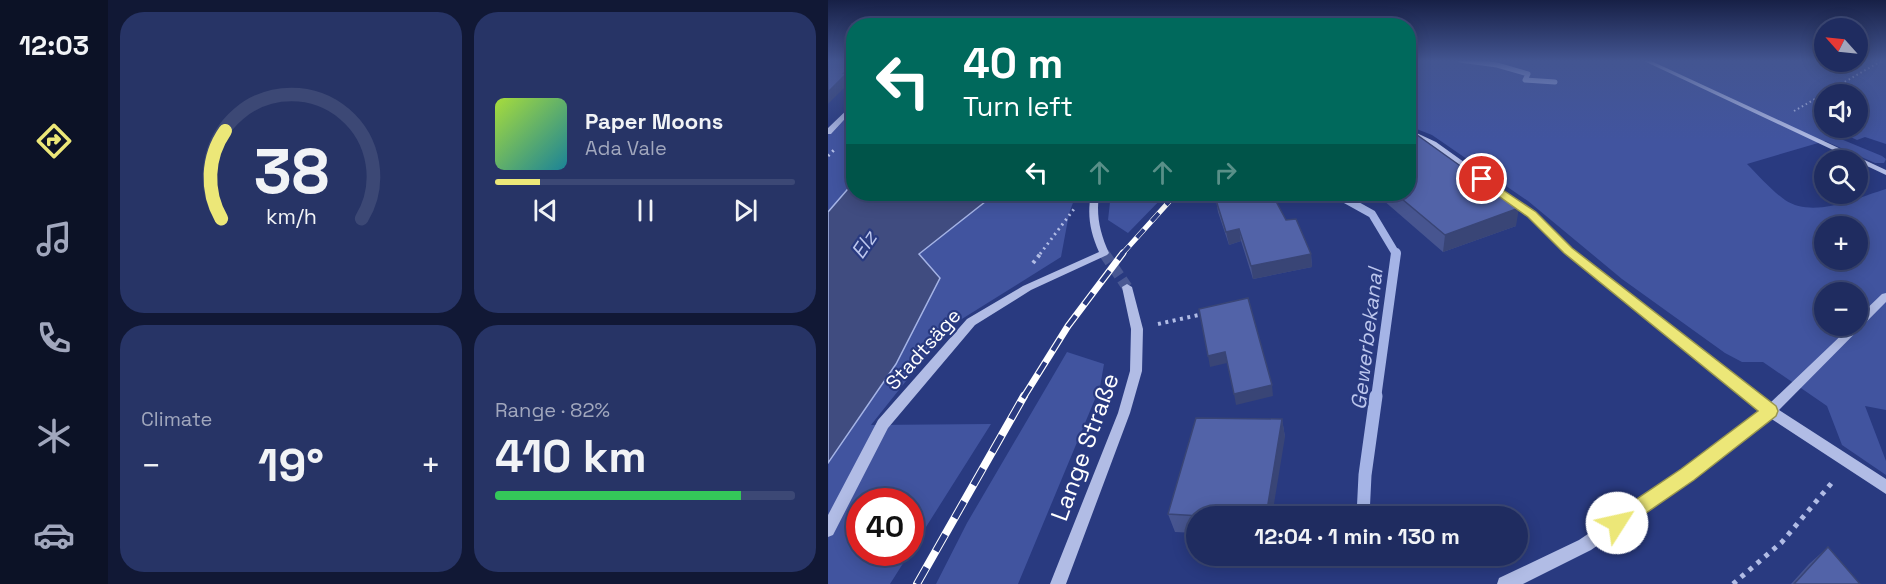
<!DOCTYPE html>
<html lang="en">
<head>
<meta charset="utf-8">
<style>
	body { margin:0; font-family:"Space Grotesk",sans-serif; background:#273466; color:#f1f3f6; height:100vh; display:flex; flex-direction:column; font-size:22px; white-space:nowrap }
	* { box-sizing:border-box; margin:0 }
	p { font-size:20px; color:#a1a7bd }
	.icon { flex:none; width:33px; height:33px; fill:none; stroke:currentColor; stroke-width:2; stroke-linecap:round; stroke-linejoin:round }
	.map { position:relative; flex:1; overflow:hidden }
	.drawer { display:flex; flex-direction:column; gap:12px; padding:12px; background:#111835; width:720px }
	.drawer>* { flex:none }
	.banner { position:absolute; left:18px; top:18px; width:570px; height:183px; border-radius:24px; box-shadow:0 3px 15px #0003,0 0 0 2px #3c4875; background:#00695c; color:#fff; overflow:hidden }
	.needle { width:39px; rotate:297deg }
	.controls { position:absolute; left:986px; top:18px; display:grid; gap:12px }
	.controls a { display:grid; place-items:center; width:54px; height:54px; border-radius:50%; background:#1f2c60; box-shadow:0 3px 15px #0003,0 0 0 2px #3c4875; font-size:30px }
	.speed { position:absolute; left:18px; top:488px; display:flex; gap:12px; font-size:30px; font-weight:700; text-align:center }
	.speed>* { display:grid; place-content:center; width:78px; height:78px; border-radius:50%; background:#1f2c60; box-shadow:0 3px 15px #0003,0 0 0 2px #3c4875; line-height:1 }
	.speed .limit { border:9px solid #d22; background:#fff; color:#111 }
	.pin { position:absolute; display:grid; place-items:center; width:51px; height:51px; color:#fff; margin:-26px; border:3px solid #fff; border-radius:50%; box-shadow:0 2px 6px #0007 }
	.me { position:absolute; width:66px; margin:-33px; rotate:55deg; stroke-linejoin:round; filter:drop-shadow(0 0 4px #0008) }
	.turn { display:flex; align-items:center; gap:21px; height:126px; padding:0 18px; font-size:27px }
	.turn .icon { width:78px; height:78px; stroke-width:2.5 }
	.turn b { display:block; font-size:42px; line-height:51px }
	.lanes { display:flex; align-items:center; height:57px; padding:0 18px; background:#0003; justify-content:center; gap:30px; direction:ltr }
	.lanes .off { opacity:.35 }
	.big { font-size:45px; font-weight:600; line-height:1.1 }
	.drawer .widget { flex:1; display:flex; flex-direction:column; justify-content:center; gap:9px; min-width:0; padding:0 21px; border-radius:24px; background:#273466 }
	.drawer .dial { align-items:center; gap:0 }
	.dial svg { height:156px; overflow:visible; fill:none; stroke:#3c4875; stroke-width:7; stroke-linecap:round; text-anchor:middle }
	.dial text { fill:#f1f3f6; stroke:none }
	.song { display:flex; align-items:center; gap:18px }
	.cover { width:72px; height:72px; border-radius:9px; background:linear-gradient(135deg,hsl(80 70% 55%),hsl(190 70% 35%)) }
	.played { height:6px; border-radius:3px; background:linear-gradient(90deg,#ece778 15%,#3c4875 15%) }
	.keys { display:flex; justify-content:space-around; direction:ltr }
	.heat { display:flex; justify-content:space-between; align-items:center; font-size:33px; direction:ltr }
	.charge { height:9px; border-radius:4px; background:linear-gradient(90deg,#34c759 82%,#3c4875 0) }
	.drawer .tiles { flex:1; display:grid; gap:12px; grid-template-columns:repeat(2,1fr) }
	.trip { position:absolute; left:358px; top:506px; width:342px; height:60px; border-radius:30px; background:#1f2c60; box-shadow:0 3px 15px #0003,0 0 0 2px #3c4875; font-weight:600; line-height:60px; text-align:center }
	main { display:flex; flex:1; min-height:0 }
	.tabs { display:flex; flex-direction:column; width:108px; justify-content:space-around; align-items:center; background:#0c1226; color:#a1a7bd }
	.tabs .icon { width:42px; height:42px }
	.tabs .selected { color:#ece778 }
	.tabs b { font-size:27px; color:#f1f3f6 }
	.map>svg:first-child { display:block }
	.green { fill:#41549f; fill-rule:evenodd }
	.water { fill:#404c80; stroke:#a5b4e6; stroke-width:1.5 }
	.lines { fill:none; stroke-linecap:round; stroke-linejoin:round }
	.stream-far3 { stroke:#a5b4e6; stroke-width:5 }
	.stream-far2 { stroke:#a5b4e6; stroke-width:8 }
	.stream-far1 { stroke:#a5b4e6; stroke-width:10 }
	.stream { stroke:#a5b4e6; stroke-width:13 }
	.minor-tunnel { stroke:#495893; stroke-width:11; stroke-dasharray:11 5; stroke-linecap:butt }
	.path-far3 { stroke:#b1bce5; stroke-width:2; stroke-dasharray:1.5 3; stroke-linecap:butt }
	.path-far2 { stroke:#b1bce5; stroke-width:3; stroke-dasharray:2 4; stroke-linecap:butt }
	.path-far1 { stroke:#b1bce5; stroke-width:4; stroke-dasharray:3 4.5; stroke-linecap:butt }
	.path { stroke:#b1bce5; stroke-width:5; stroke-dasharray:4.5 6; stroke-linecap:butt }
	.minor { fill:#b1bce5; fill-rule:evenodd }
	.rail-far2-casing { stroke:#fff; stroke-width:5 }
	.rail-far1-casing { stroke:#fff; stroke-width:7 }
	.rail-casing { stroke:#fff; stroke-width:8 }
	.rail-far2 { stroke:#293a80; stroke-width:4; stroke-dasharray:11; stroke-linecap:butt }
	.rail-far1 { stroke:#293a80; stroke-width:4.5; stroke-dasharray:14; stroke-linecap:butt }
	.rail { stroke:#293a80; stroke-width:6; stroke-dasharray:19; stroke-linecap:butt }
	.wall { fill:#475590 }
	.shaded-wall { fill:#394576 }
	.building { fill:#5263a8; stroke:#394576; stroke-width:1.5 }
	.route { fill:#ece778; stroke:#99964e; stroke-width:1.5 }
	.labels { text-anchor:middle; stroke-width:4.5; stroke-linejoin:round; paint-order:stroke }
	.street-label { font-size:20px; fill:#fff; stroke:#293a80 }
	.water-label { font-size:21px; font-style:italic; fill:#bcc6ed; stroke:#293a80 }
	.near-street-label { font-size:24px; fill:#fff; stroke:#293a80 }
</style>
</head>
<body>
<main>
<nav class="tabs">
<b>12:03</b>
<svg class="icon selected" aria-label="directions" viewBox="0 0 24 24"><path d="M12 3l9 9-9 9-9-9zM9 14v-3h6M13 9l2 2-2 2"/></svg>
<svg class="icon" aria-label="music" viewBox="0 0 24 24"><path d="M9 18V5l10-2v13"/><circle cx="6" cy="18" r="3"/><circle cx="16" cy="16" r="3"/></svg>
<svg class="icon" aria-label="phone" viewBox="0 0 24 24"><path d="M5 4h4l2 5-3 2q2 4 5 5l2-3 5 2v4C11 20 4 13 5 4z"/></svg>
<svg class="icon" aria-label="climate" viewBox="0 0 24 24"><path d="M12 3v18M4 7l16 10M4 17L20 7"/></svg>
<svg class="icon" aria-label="car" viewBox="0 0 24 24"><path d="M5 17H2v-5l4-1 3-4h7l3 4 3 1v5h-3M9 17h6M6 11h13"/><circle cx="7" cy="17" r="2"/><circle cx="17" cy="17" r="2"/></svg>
</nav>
<section class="drawer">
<div class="tiles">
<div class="widget dial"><svg viewBox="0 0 100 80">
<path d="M14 69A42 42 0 1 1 86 69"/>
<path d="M14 69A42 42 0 0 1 16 24" stroke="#ece778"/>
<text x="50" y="56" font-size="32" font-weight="700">38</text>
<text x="50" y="72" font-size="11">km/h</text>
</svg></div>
<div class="widget">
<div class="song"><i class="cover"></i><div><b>Paper Moons</b><p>Ada Vale</p></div></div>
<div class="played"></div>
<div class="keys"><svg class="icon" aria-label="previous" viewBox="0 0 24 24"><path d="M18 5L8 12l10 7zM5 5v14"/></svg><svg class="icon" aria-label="pause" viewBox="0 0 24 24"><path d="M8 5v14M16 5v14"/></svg><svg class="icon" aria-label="next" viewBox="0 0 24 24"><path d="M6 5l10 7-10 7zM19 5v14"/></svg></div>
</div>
<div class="widget"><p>Climate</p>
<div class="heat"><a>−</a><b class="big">19°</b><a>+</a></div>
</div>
<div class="widget"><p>Range · 82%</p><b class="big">410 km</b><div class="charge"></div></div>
</div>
</section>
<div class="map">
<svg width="1058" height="584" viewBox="0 0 1058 584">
	<rect width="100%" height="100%" fill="#293a80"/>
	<path class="green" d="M580 60H1058V144L1037 137 1029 140 1016 134 1008 137 1054 156 1058 159 1056 163H1047L997 141 919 164C931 176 944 191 957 200 986 219 1028 198 1058 189V410L1037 406 1058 461V475L1014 445 999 406 935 362H914L897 353 794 279 700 201 604 135 581 126ZM996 94H1029V128H996ZM996 226H1029V260H996ZM996 292H1029V326H996Z
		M25 105V183L0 212V132Z
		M144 194H248L241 214 233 257 121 327 43 425 163 424 62 584H0V463L68 364 112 278 77 256ZM32 501H82V552H32Z
		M319 194H338L300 233 280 220 282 202Z
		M239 352 276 364 272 387 190 584H108L139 523Z"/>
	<path class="water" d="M25 183 26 194H167L91 254 112 278 68 364 0 463V212Z"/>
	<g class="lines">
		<path class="stream-far3" d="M632 60 669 65 700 74 697 80 727 82"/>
		<path class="stream-far2" d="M508 194 544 214 568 254"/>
		<path class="stream-far1" d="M548 398 568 253"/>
		<path class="stream" d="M535 516 537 475 548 396"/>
		<path class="minor-tunnel" d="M276 253 299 287"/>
		<path class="path-far3" d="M966 111 1055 60"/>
		<path class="path-far2" d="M0 156 7 149
			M212 254 246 209"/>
		<path class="path-far1" d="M205 263 213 253
			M330 324 375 314"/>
		<path class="path" d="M905 584 954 542 1007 479"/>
		<path class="minor" d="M814 60H821L1058 170V175Z
			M26 103V109L3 134H0V128Z
			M580 129 608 142 707 213 743 249 942 403 1023 326H1029V318L1054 294 1058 293V302L951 410 1058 479V494L942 418 865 480 763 550 695 584H669L671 578 751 540 855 470 933 411 737 253 701 217 602 146 580 134Z
			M263 194H271C268 216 272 233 281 253L279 255 203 290 147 325 60 428 5 535 0 537V515L50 420 139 319 195 286 271 252C262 232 259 215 263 194Z
			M299 284 304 287 315 329 314 371 302 413 238 584H222L290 413 302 371 303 329 294 287Z"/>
		<defs>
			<path id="rail-far2" d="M294 254 348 194"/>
			<path id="rail-far1" d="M195 398 240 326 295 253"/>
			<path id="rail" d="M89 584 196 396"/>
		</defs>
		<use href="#rail-far2" class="rail-far2-casing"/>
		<use href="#rail-far1" class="rail-far1-casing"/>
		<use href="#rail" class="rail-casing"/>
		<use href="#rail-far2" class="rail-far2"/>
		<use href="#rail-far1" class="rail-far1"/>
		<use href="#rail" class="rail"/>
	</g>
	<path class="wall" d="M542 194H580L688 226 615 252 555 200Z
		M388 200 458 220 483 254 484 267 425 279 413 241 401 245 390 212Z
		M454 419 457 437 369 516V533L347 532 340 514Z
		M1000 547 1032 584H963L981 564Z"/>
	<path class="shaded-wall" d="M26 66V77L22 79 23 81 0 104V92L16 73Z
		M691 208 688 226 615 252 617 235Z
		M411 229 413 241 401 245 398 232Z
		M483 254 484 267 425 279 423 266Z
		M397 352 399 363 382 367 380 356Z
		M444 385 445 396 408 405 406 394Z
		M454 419 457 437 444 516H438Z"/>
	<path class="building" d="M0 60H26V66L16 73H19L0 92Z
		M585 132 691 208 617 235 568 194H580V133Z
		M422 194H444L458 220 468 219 483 254 423 266 411 229 398 232 388 200Z
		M420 298 444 385 406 394 397 352 380 356 371 309Z
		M368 418 454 419 438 516H373L340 514Z
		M1000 547 1032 584H966Z"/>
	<linearGradient id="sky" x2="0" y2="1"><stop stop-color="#172046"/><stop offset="0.43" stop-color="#435591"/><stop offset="1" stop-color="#435591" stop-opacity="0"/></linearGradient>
	<rect width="1058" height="141" fill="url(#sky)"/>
	<path class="route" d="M654 176 708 212 744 248 948 406 950 411 948 416 866 480 789 533 782 530 779 523 782 517 853 469 930 411 736 253 700 217 651 182 649 179Z"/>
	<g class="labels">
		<g class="street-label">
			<text transform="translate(95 349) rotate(-48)" y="7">Stadtsäge</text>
		</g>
		<g class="water-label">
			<text transform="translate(36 245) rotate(-56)" y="7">Elz</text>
			<text transform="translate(539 339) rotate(-83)" y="7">Gewerbekanal</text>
		</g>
		<g class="near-street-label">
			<text transform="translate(257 447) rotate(-70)" y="8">Lange Straße</text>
		</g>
	</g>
</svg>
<div class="controls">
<a><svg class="needle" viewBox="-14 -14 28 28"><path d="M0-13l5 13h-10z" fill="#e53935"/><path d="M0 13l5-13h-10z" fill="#a1a7bd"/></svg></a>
<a><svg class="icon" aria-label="sound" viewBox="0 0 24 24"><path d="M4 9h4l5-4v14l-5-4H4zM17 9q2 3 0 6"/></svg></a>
<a><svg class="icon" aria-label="search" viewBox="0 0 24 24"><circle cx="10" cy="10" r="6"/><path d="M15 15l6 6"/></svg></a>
<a>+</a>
<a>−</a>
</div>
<div class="speed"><div class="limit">40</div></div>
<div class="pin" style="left:654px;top:179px;background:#d93025"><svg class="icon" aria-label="arrive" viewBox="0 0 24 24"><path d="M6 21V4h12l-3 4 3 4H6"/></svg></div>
<svg class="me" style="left:789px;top:523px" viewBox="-20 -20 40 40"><circle r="19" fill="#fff"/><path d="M0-13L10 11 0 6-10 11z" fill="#ece778"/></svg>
<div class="trip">12:04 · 1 min · 130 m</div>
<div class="banner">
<div class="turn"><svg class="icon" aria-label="left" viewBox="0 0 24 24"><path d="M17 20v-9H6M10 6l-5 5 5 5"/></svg><div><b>40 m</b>Turn left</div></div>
<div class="lanes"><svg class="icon" aria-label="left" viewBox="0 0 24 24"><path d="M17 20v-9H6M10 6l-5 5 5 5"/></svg><svg class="icon off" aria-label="ahead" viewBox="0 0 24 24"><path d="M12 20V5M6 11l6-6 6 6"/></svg><svg class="icon off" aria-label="ahead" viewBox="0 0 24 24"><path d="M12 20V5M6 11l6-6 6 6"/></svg><svg class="icon off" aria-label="right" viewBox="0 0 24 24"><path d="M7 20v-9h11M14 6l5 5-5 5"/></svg></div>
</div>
</div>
</main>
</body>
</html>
